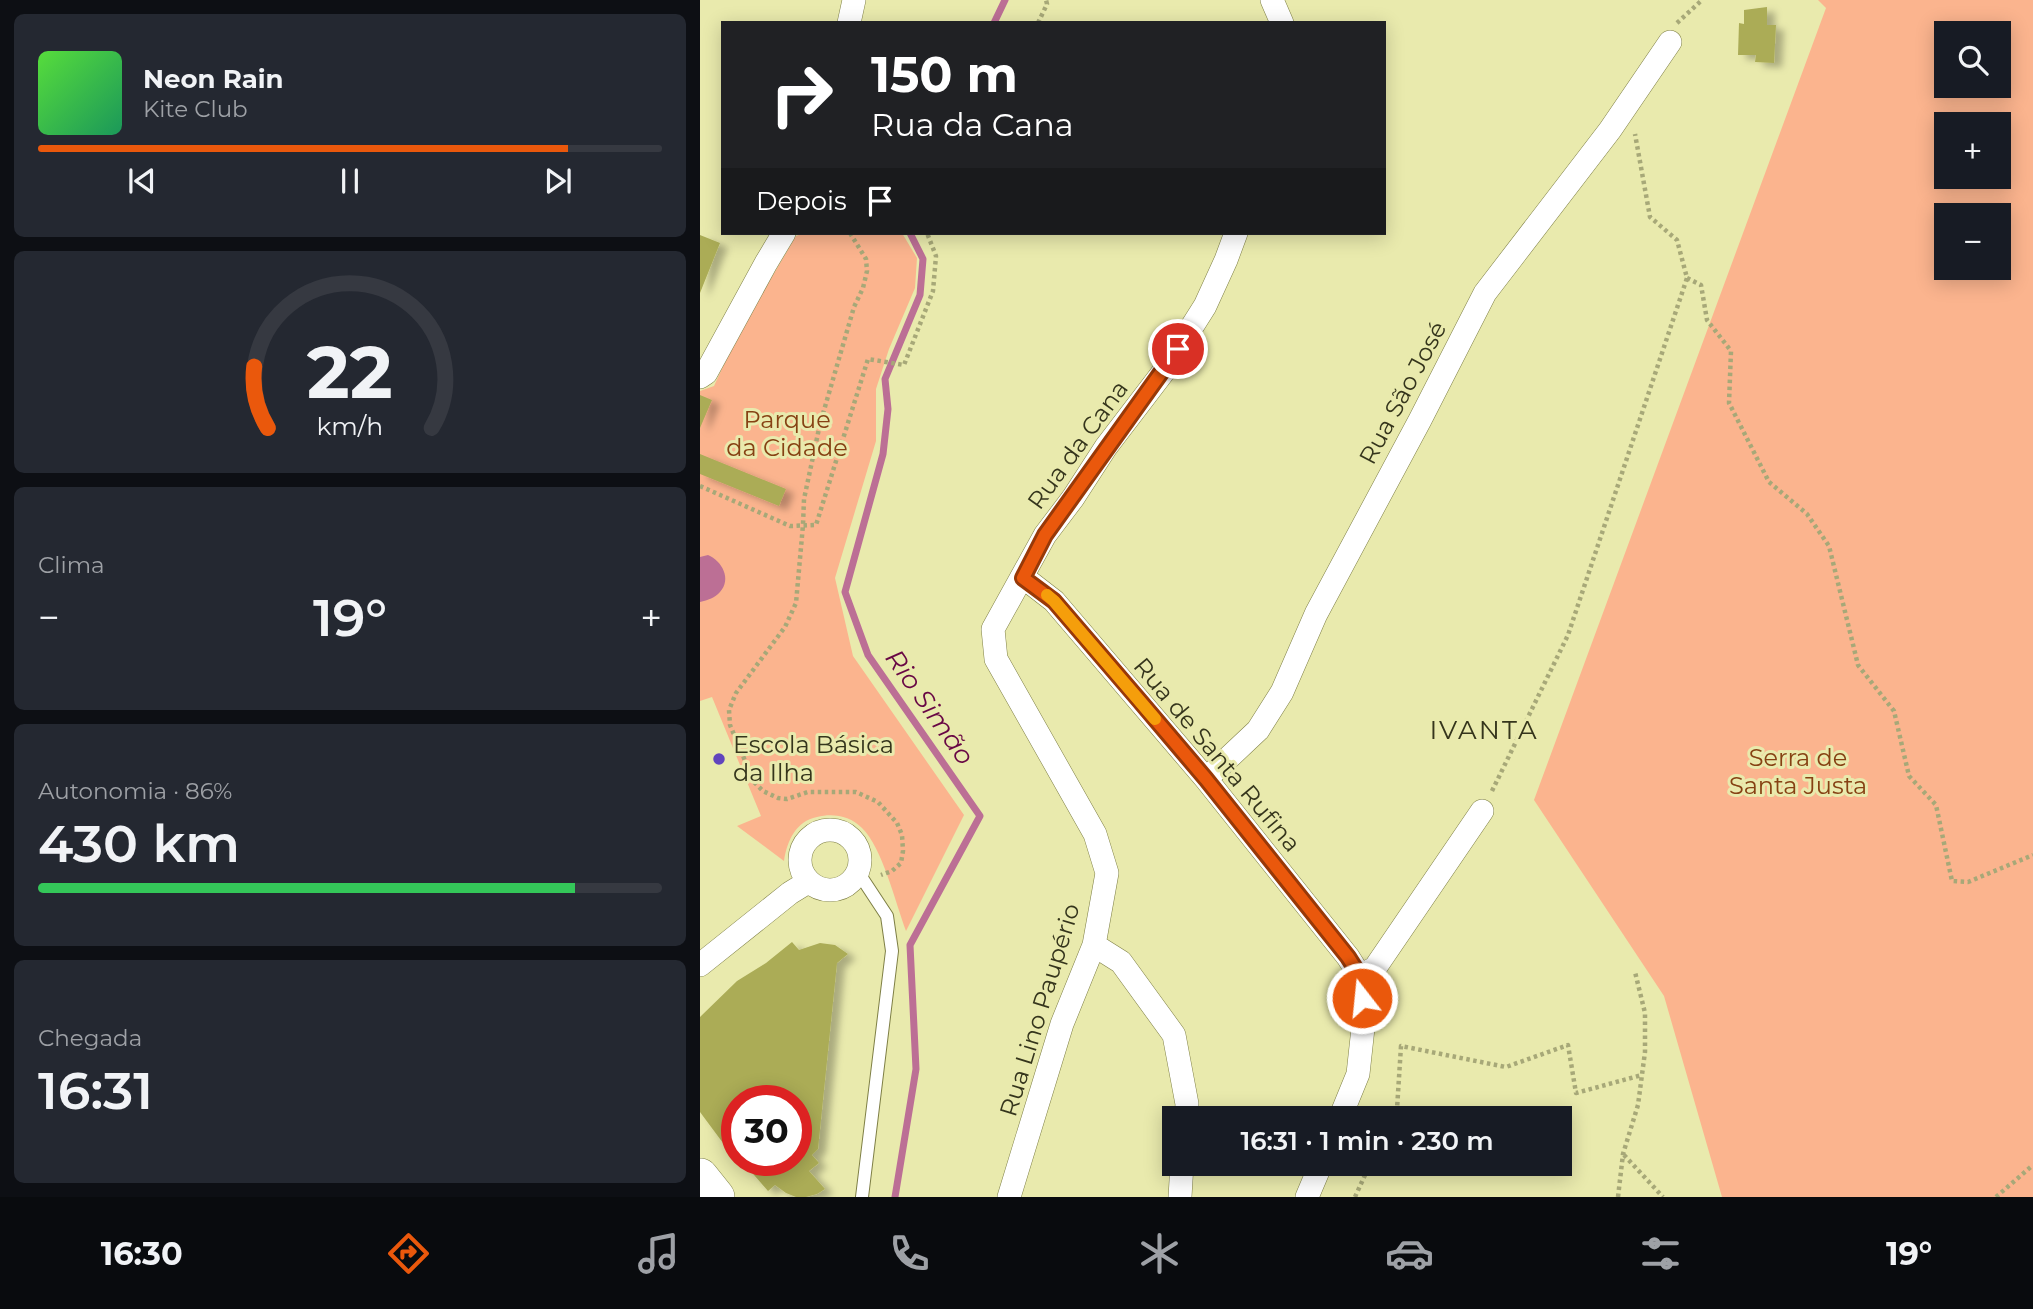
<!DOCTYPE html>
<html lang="pt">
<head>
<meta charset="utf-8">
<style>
	body { margin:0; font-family:Montserrat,sans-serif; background:#242831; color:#f1f3f6; height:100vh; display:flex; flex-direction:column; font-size:26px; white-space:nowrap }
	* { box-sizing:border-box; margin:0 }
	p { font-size:23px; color:#9ea1a6 }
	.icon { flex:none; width:38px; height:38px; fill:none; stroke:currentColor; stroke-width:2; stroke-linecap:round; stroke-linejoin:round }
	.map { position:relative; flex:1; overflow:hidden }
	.drawer { display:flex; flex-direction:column; gap:14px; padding:14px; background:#0d0f14; width:700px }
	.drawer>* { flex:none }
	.banner { position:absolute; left:21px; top:21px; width:665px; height:214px; border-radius:0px; box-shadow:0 4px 18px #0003; background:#202124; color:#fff; overflow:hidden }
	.tools { position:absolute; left:1234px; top:21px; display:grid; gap:14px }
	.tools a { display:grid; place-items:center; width:77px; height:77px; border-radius:0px; background:#171b24; box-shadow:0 4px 18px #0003; font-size:35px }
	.speed { position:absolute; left:21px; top:1085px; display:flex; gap:14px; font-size:35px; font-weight:700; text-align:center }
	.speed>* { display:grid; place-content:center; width:91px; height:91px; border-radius:50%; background:#171b24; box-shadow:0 4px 18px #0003; line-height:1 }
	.speed .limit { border:10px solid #d22; background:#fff; color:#111 }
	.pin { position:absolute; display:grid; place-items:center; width:60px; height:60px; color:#fff; margin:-30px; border:4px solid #fff; border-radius:50%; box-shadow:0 2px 7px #0007 }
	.me { position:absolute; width:77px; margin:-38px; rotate:344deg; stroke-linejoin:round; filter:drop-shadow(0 0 5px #0008) }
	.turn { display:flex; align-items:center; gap:24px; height:147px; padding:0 35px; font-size:32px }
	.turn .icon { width:91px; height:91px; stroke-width:2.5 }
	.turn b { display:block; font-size:49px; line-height:60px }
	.then { display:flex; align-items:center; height:66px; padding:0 35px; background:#0003; gap:14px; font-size:26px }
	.big { font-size:52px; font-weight:600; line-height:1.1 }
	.drawer .tile { flex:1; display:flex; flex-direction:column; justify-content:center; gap:10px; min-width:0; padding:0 24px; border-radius:10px; background:#242831 }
	.drawer .dial { align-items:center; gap:0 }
	.dial svg { height:182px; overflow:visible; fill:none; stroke:#363941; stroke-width:7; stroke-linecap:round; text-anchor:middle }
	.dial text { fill:#f1f3f6; stroke:none }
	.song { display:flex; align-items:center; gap:21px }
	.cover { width:84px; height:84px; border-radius:10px; background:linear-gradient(135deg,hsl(110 70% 55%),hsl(150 70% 35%)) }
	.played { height:7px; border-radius:4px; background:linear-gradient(90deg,#ea580c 85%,#363941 85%) }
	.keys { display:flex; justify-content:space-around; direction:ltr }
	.heat { display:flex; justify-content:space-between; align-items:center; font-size:38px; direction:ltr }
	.charge { height:10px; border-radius:5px; background:linear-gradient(90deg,#34c759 86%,#363941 0) }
	.trip { position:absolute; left:462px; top:1106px; width:410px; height:70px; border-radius:0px; background:#171b24; box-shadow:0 4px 18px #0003; font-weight:600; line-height:70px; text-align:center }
	.tabs { display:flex; height:112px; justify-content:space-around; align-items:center; background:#090b0e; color:#9ea1a6 }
	.tabs .icon { width:49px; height:49px }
	.tabs .current { color:#ea580c }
	.tabs b { font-size:32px; color:#f1f3f6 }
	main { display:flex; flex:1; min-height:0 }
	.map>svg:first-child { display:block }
	.green { fill:#fbb48e; fill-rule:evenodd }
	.water { fill:#bc6f95 }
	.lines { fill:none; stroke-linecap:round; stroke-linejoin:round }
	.stream { stroke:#bc6f95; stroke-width:7 }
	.building { fill:#abac57; filter:url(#shadow) }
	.service-casing { stroke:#7e7f45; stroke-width:14 }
	.minor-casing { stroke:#7e7f45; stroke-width:24 }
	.primary-casing { stroke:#7e7f45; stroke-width:38 }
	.path { stroke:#a7a878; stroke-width:4.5; stroke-dasharray:3.5 3.5; stroke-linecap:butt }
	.service { stroke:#fff; stroke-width:12 }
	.minor { stroke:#fff; stroke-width:23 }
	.primary { stroke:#fff; stroke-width:37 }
	.route-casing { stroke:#983908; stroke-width:18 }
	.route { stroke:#ea580c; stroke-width:12 }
	.slow { stroke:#f59e0b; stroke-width:12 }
	.poi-dot { fill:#6144bd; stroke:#e9eaad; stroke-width:2.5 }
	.labels { text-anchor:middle; stroke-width:6; stroke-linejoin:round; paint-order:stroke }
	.street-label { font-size:24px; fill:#35351c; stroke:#e9eaad }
	.park-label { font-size:24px; fill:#864113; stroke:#e9eaad }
	.poi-label { font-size:24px; fill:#35351c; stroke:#e9eaad; text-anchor:start }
	.water-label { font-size:26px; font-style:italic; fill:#680744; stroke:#e9eaad }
	.neighbourhood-label { font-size:26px; letter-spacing:2px; fill:#35351c; stroke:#e9eaad }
</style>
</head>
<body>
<main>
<section class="drawer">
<div class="tile">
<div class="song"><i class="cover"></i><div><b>Neon Rain</b><p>Kite Club</p></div></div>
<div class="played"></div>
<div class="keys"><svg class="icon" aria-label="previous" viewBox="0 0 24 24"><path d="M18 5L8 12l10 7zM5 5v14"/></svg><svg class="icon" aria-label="pause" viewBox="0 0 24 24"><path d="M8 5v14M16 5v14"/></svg><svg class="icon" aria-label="next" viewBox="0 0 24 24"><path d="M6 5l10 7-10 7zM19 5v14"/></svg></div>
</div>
<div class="tile dial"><svg viewBox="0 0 100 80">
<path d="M14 69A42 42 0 1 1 86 69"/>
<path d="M14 69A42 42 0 0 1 8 42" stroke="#ea580c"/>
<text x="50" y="56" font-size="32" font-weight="700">22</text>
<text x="50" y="72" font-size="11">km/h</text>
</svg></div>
<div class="tile"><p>Clima</p>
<div class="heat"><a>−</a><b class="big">19°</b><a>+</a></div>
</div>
<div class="tile"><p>Autonomia · 86%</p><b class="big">430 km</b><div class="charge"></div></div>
<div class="tile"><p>Chegada</p><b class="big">16:31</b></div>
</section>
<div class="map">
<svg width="1333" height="1197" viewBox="0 0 1333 1197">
	<defs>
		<filter id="shadow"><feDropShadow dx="8" dy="4.5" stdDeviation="3.5" flood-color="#0004"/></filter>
	</defs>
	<rect width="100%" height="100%" fill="#e9eaad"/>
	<path class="green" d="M1118 0H1333V1197H1022L964 996 834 800 1126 8ZM1246 33H1298V86H1246ZM1246 124H1298V177H1246ZM1246 215H1298V268H1246Z
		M105 233H202L217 258 215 288 189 349 176 389V441L135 578 153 656 264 815 206 931C196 904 182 847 162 828 150 816 133 813 117 817 96 821 87 841 84 861L37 826 61 816 12 697 0 701V391L14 386 36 338 96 236Z"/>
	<path class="water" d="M8 555C22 561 32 579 20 592 15 598 8 600 0 602V557Z"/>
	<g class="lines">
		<path class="stream" d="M294 23 305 0
			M195 1197 216 1069 210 945 280 816 168 655 145 592 183 454 188 409 185 379 220 295 223 259 210 233"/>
	</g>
	<path class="building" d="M1067 7V25H1076L1074 63 1055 62 1056 55H1038L1039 23 1044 24V10Z
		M0 235 20 243 0 293Z
		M0 395 12 400 0 428Z
		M0 454 86 489 79 506 0 474Z
		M92 942 99 950 120 943 135 945 148 954 137 963 118 1149 112 1155 119 1163 109 1171 125 1189 117 1194 106 1197H96L86 1193 75 1185 68 1191 41 1160H96V1101H37V1156L23 1143 0 1112V1017L37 981 66 963Z"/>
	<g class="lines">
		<defs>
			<path id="service" d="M158 872 187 916 192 951 162 1197"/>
			<path id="minor" d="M572 0 582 23
				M149 23 154 0
				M0 377 6 373 66 263 84 233
				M323 577 354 601 506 779 648 957 660 976 664 1019 658 1074 640 1118
				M506 779 558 730 582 692 616 614 720 420 785 293 910 130 970 42
				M100 860a30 30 0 1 1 60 0a30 30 0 1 1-60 0Z
				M394 945 421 962 474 1035 487 1104 486 1118
				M0 965 90 893 108 882
				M660 976 675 968 782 811
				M309 1197 362 1024 394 945 407 873 395 834 296 659 293 629 345 535 373 498 406 447 464 371 505 306 526 260 536 233
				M480 1197 482 1164
				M607 1197 621 1164"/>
			<path id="primary" d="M0 1177 16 1197"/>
		</defs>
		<use href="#service" class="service-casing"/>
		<use href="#minor" class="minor-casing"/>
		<use href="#primary" class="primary-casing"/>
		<path class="path" d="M338 23 347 4 346 0
			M977 23 1002 0
			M150 233 166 259 167 271 163 288 154 307 120 424 104 499 103 525 96 603 85 627 36 693 29 710 30 725 54 782 63 791 78 798 87 799 108 792H156L178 802 197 823 202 835 203 851 201 863 192 871 181 875
			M987 278 1001 285 1007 320 1031 351 1029 403 1069 482 1107 514 1129 546 1158 665 1194 711 1209 776 1236 805 1252 881 1268 882 1333 855
			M0 486 90 526 116 525 168 359 204 365 233 291 236 256 227 233
			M792 791 868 635 987 278 977 240 950 217 935 134
			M692 1118 697 1109 701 1046 806 1067 868 1045 876 1093 942 1075
			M924 1155 963 1197
			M655 1197 670 1164
			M918 1197 923 1154 938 1105 945 1052V1013L935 972
			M1296 1197 1333 1165"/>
		<use href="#service" class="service"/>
		<use href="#minor" class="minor"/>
		<use href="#primary" class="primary"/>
	</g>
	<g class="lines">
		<defs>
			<path id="route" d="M478 349 345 535 323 578 354 601 439 700 506 779 648 957 660 976 662 998"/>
		</defs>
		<use href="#route" class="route-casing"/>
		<use href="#route" class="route"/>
		<path class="slow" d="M347 595 354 601 455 719"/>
	</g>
	<circle class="poi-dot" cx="19" cy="759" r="7"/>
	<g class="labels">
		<g class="street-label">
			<text transform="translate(703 393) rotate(-62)" y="8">Rua São José</text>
			<text transform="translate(378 445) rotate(-54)" y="8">Rua da Cana</text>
			<text transform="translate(517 755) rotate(50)" y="8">Rua de Santa Rufina</text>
			<text transform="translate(340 1010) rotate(-73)" y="8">Rua Lino Paupério</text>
		</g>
		<g class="park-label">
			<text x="87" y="428">Parque<tspan x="87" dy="28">da Cidade</tspan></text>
			<text x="1098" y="766">Serra de<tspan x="1098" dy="28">Santa Justa</tspan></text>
		</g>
		<g class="poi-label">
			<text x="33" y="753">Escola Básica<tspan x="33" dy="28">da Ilha</tspan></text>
		</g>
		<g class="water-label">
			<text transform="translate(230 707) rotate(55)" y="9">Rio Simão</text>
		</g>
		<g class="neighbourhood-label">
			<text x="784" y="739">IVANTA</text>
		</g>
	</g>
</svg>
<div class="tools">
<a><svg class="icon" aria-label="search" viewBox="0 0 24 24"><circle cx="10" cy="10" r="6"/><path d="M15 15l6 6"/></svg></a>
<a>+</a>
<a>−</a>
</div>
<div class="speed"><div class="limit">30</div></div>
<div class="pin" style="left:478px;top:349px;background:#d93025"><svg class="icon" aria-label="arrive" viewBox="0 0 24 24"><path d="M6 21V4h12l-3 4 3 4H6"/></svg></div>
<svg class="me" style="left:662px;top:998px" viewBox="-20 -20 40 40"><circle r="17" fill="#ea580c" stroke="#fff" stroke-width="3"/><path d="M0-11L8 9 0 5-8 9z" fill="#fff"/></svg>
<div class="trip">16:31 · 1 min · 230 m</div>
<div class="banner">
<div class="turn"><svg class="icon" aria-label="right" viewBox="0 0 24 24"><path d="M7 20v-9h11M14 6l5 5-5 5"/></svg><div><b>150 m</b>Rua da Cana</div></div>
<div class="then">Depois<svg class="icon" aria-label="arrive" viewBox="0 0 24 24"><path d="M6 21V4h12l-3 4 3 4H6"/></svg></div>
</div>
</div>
</main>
<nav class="tabs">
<b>16:30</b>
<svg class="icon current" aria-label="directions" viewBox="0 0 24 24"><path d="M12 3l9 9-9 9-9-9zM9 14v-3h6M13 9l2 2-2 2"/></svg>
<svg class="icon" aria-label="music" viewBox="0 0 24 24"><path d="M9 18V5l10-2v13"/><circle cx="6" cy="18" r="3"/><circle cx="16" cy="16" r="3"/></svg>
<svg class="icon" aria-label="phone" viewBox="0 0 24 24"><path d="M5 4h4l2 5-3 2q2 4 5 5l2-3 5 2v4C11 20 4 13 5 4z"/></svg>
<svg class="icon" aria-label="climate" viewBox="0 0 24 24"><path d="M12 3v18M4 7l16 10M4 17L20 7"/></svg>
<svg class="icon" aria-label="car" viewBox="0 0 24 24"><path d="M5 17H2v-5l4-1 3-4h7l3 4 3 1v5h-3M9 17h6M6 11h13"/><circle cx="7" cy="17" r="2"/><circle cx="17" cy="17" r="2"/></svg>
<svg class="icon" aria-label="filters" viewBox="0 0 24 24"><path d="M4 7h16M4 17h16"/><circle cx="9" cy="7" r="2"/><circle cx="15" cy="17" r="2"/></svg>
<b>19°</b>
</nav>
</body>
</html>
